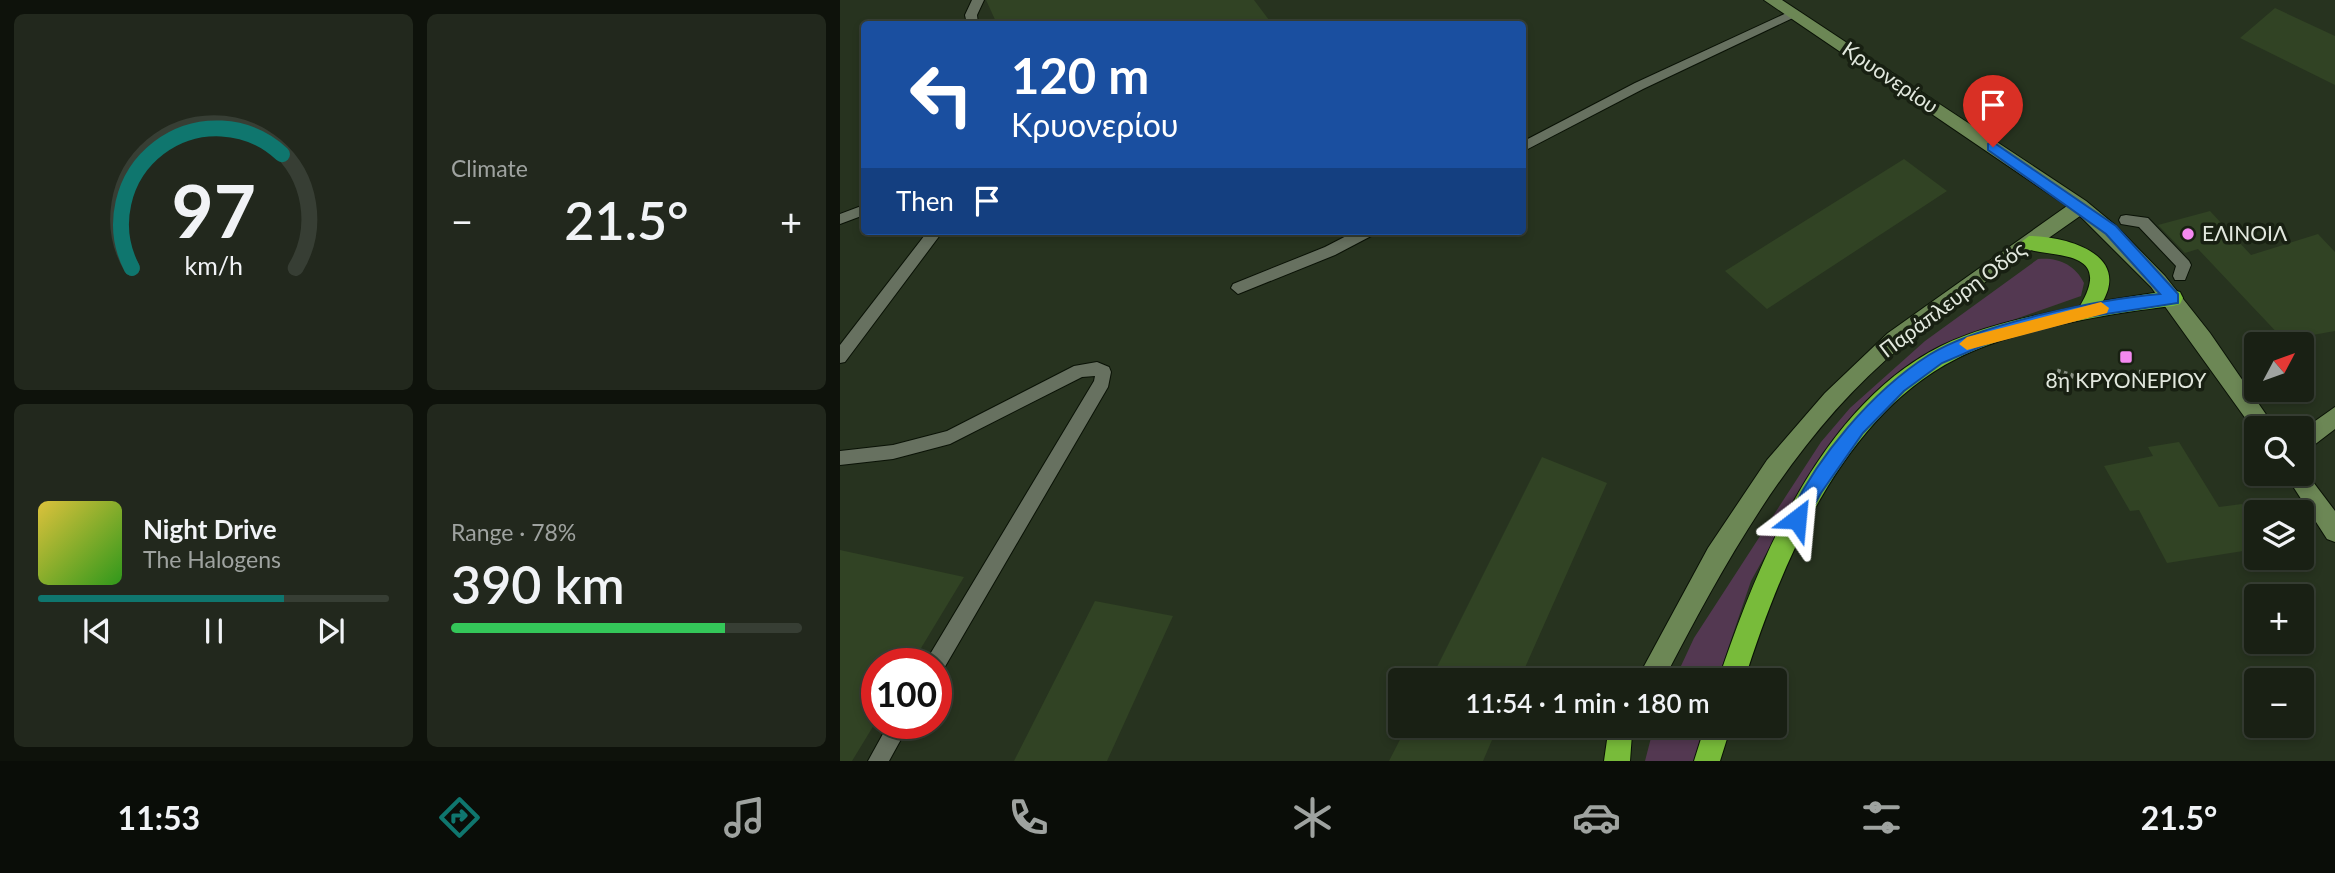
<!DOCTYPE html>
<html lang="en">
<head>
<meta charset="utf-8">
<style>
	body { margin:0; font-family:Lato,sans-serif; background:#22281d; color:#f1f3f6; height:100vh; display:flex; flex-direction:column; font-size:26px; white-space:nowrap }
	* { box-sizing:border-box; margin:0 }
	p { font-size:23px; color:#9fa3a0 }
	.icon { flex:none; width:38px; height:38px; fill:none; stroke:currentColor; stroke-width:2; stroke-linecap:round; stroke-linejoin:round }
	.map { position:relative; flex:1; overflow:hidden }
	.sheet { display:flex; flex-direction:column; gap:14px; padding:14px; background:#0e120b; width:840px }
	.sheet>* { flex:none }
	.top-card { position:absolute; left:21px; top:21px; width:665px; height:214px; border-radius:7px; box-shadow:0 4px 10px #0003,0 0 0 2px #373e34; background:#1a4fa0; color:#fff; overflow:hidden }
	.needle { width:46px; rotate:49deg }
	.controls { position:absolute; left:1404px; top:332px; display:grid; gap:14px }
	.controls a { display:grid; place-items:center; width:70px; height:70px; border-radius:7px; background:#192014; box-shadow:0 4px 10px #0003,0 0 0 2px #373e34; font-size:35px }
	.speed { position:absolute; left:21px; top:648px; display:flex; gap:14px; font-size:35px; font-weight:700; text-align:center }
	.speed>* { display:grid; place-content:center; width:91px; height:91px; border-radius:50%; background:#192014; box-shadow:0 4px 10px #0003,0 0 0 2px #373e34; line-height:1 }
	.speed .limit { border:10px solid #d22; background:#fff; color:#111 }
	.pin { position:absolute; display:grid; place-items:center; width:60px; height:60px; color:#fff; margin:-72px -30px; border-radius:50% 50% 50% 0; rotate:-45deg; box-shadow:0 0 7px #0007 }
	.pin .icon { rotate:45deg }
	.me { position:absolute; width:77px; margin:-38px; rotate:29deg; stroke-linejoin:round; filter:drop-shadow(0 0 5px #0008) }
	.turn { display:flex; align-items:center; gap:24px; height:147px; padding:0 35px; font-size:32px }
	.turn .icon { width:91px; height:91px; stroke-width:2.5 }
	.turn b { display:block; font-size:49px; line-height:60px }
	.then { display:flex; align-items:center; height:66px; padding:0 35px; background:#0003; gap:14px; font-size:26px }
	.big { font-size:52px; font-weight:600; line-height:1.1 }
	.sheet .card { flex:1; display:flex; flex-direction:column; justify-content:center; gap:10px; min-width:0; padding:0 24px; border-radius:10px; background:#22281d }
	.sheet .dial { align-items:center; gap:0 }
	.dial svg { height:182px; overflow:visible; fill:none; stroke:#373e34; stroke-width:7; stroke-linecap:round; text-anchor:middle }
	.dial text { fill:#f1f3f6; stroke:none }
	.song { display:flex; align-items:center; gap:21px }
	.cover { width:84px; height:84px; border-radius:10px; background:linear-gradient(135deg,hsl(50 70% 55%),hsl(110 70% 35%)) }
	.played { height:7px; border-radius:4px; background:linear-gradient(90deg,#0f766e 70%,#373e34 70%) }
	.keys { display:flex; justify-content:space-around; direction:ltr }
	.heat { display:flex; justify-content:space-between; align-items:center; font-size:38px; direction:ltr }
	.charge { height:10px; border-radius:5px; background:linear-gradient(90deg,#34c759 78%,#373e34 0) }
	.sheet .tiles { flex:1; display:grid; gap:14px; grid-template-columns:repeat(2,1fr) }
	.trip { position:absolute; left:548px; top:668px; width:399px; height:70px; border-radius:7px; background:#192014; box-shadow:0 4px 10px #0003,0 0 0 2px #373e34; font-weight:600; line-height:70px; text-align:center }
	.tab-bar { display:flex; height:112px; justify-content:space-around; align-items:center; background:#0a0d08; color:#9fa3a0 }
	.tab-bar .icon { width:49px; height:49px }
	.tab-bar .on { color:#0f766e }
	.tab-bar b { font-size:32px; color:#f1f3f6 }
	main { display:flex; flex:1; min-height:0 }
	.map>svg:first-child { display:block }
	.built { fill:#27331f; fill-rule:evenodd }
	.green { fill:#533851 }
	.building { fill:#314324 }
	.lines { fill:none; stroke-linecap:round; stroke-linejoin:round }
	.lane-casing { stroke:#0a1206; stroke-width:2 }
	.secondary-casing { stroke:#0a1206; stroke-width:2 }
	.highway-casing { stroke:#0a1206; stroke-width:2 }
	.path { stroke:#8b9286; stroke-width:5; stroke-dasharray:3.5 3.5; stroke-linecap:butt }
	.lane { fill:#677160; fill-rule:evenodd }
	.secondary { fill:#6c8755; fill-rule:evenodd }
	.highway { fill:#78bb3a; fill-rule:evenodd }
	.route { fill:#1a73e8; stroke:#114b97; stroke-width:2 }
	.slow { fill:#f59e0b }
	.poi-dot { fill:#f489f0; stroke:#182012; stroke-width:2.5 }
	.labels { text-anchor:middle; stroke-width:7; stroke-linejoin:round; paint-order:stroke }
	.street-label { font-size:21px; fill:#e2e8de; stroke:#182012 }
	.poi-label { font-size:21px; fill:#e2e8de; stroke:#182012; text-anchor:start }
</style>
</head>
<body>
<main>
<section class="sheet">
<div class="tiles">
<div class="card dial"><svg viewBox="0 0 100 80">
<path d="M14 69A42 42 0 1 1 86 69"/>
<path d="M14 69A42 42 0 0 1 80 19" stroke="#0f766e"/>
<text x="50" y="56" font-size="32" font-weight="700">97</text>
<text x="50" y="72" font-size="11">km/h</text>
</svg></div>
<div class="card"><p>Climate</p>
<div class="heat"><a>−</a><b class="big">21.5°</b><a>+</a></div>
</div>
<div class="card">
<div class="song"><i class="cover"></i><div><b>Night Drive</b><p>The Halogens</p></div></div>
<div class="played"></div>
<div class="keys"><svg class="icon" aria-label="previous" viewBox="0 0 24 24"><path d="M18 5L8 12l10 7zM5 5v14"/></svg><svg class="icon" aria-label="pause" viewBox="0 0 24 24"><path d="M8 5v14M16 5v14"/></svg><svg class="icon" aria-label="next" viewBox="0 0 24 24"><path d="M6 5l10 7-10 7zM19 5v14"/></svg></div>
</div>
<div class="card"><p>Range · 78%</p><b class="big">390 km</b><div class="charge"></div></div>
</div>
</section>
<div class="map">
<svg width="1495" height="761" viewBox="0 0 1495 761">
	<rect width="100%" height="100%" fill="#212a1b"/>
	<path class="built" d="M0 0H1495V761H0ZM24 24H682V231H24ZM1416 345H1461V390H1416ZM1416 429H1461V474H1416ZM1416 513H1461V558H1416ZM1416 597H1461V642H1416ZM37 663H96V723H37ZM560 681H934V726H560ZM1416 681H1461V726H1416Z"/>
	<path class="green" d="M1198 259C1217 257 1235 264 1244 283L1241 296 1124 337 1054 381 948 514 911 581 877 681H834L854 638 981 442 1010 408 1085 341Z
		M814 726H864L854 761H805Z"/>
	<path class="building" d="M146 0H414L432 24H157Z
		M1435 8 1495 36V85L1400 38Z
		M1064 159 1107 191 927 309 885 271Z
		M1370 211 1411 255 1478 234 1495 252V331L1444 340 1358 249 1345 253 1318 225Z
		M1339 442 1379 507 1402 504 1416 526V549L1327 563 1299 510 1290 511 1264 466 1313 456 1308 447Z
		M702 457 767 483 679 681H590Z
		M0 550 124 577 72 663H37V720L12 761H0Z
		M255 601 333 616 267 761H174Z
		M567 726H658L643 761H549Z"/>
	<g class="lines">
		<defs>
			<path id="lane" d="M132 0H144L137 15 138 24H127L125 15Z
				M953 10 959 14 957 16 803 89 682 152V142L795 83Z
				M24 205V215L0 224V214Z
				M1286 215 1308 218 1349 261 1351 265 1345 280H1335L1333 276 1336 266 1299 227 1281 224 1279 220 1281 216Z
				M88 231H103L5 362 0 363V345Z
				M516 231H535L533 235 495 255 403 292 398 294 391 288 393 284 485 247Z
				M257 362 269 367 271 372 268 387 103 670 96 672V663H87L89 656 254 381 255 376 242 377 110 444 53 459 0 465V451L53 445 107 431 234 366Z
				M49 723H70L49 761H28Z"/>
			<path id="secondary" d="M924 0H942L1246 201 1275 225 1325 276 1370 333 1436 429H1416V433L1311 287 1240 216C1181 258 1118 298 1063 345 955 434 887 558 823 681H796L868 548 927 460 985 393 1048 333 1227 206Z
				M1495 407V429L1461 455V431Z
				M1461 466 1495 511V542L1487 539 1445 474H1461Z"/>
			<path id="highway" d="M1189 236C1224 236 1290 253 1263 301L1333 290 1340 292 1343 298 1340 304 1333 306C1270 313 1171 330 1116 359 1001 417 941 565 904 681H878C918 561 981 406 1101 346 1144 325 1193 316 1240 306 1274 249 1214 258 1182 248L1180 243Z
				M769 726H789L792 734 790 761H764Z
				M865 726H891L880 761H854Z"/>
		</defs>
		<use href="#lane" class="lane-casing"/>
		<use href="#secondary" class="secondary-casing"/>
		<use href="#highway" class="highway-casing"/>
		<path class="path" d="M1217 371 1239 378 1264 380 1296 372 1319 374"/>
		<use href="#lane" class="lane"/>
		<use href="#secondary" class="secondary"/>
		<use href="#highway" class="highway"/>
	</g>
	<path class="route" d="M1153 142 1276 226 1338 294V303L1247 317 1149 343 1102 363 1064 391 1023 433 981 493 963 525H951L948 519C976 458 1032 391 1089 355 1138 324 1261 299 1320 294L1266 234 1148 150V144Z"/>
	<path class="slow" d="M1261 302 1269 308 1267 313 1127 350 1119 344 1127 337Z"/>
	<g class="poi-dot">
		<circle cx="1348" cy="234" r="7"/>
		<rect x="1279" y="350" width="14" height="14" rx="3.5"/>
	</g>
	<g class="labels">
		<g class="street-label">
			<text transform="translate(1050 78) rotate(34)" y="7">Κρυονερίου</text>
			<text transform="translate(1113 300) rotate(-37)" y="7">Παράπλευρη Οδός</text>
		</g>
		<g class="poi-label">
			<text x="1362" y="241">ΕΛΙΝΟΙΛ</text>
			<text x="1286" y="388" text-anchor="middle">8η ΚΡΥΟΝΕΡΙΟΥ</text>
		</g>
	</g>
</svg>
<div class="controls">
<a><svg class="needle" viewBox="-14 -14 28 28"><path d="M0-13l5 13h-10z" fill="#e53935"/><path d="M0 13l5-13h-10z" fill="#9fa3a0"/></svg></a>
<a><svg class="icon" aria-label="search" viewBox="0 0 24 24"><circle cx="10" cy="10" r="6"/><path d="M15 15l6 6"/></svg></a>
<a><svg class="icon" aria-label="layers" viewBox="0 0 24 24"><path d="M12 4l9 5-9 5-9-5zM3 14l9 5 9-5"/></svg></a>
<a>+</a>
<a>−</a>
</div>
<div class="speed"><div class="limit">100</div></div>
<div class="pin" style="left:1153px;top:147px;background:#d93025"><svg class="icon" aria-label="arrive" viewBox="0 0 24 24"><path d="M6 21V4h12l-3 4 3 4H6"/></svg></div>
<svg class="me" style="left:957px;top:519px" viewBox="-20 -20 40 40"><path d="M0-17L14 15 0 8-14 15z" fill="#1a73e8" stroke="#fff" stroke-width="4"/></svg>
<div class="trip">11:54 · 1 min · 180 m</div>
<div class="top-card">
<div class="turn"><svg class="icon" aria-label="left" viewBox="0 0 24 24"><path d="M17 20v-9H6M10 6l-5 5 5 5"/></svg><div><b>120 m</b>Κρυονερίου</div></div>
<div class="then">Then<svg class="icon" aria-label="arrive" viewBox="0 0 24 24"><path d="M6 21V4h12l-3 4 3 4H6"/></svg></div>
</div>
</div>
</main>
<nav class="tab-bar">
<b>11:53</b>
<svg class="icon on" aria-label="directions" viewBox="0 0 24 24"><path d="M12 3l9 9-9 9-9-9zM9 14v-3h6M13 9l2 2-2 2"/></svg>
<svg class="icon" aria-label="music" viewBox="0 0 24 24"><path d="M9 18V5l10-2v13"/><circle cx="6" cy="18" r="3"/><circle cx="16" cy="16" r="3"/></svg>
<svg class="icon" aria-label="phone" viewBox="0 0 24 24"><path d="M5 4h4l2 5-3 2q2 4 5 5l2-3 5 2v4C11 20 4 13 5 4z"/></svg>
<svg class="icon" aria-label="climate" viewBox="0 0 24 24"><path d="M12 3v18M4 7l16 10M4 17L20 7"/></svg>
<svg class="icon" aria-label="car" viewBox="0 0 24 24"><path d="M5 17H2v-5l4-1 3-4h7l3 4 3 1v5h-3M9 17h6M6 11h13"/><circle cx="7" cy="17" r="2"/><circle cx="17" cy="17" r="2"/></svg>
<svg class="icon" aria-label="filters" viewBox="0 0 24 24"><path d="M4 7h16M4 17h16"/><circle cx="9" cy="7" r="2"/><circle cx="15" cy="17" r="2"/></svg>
<b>21.5°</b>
</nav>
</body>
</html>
